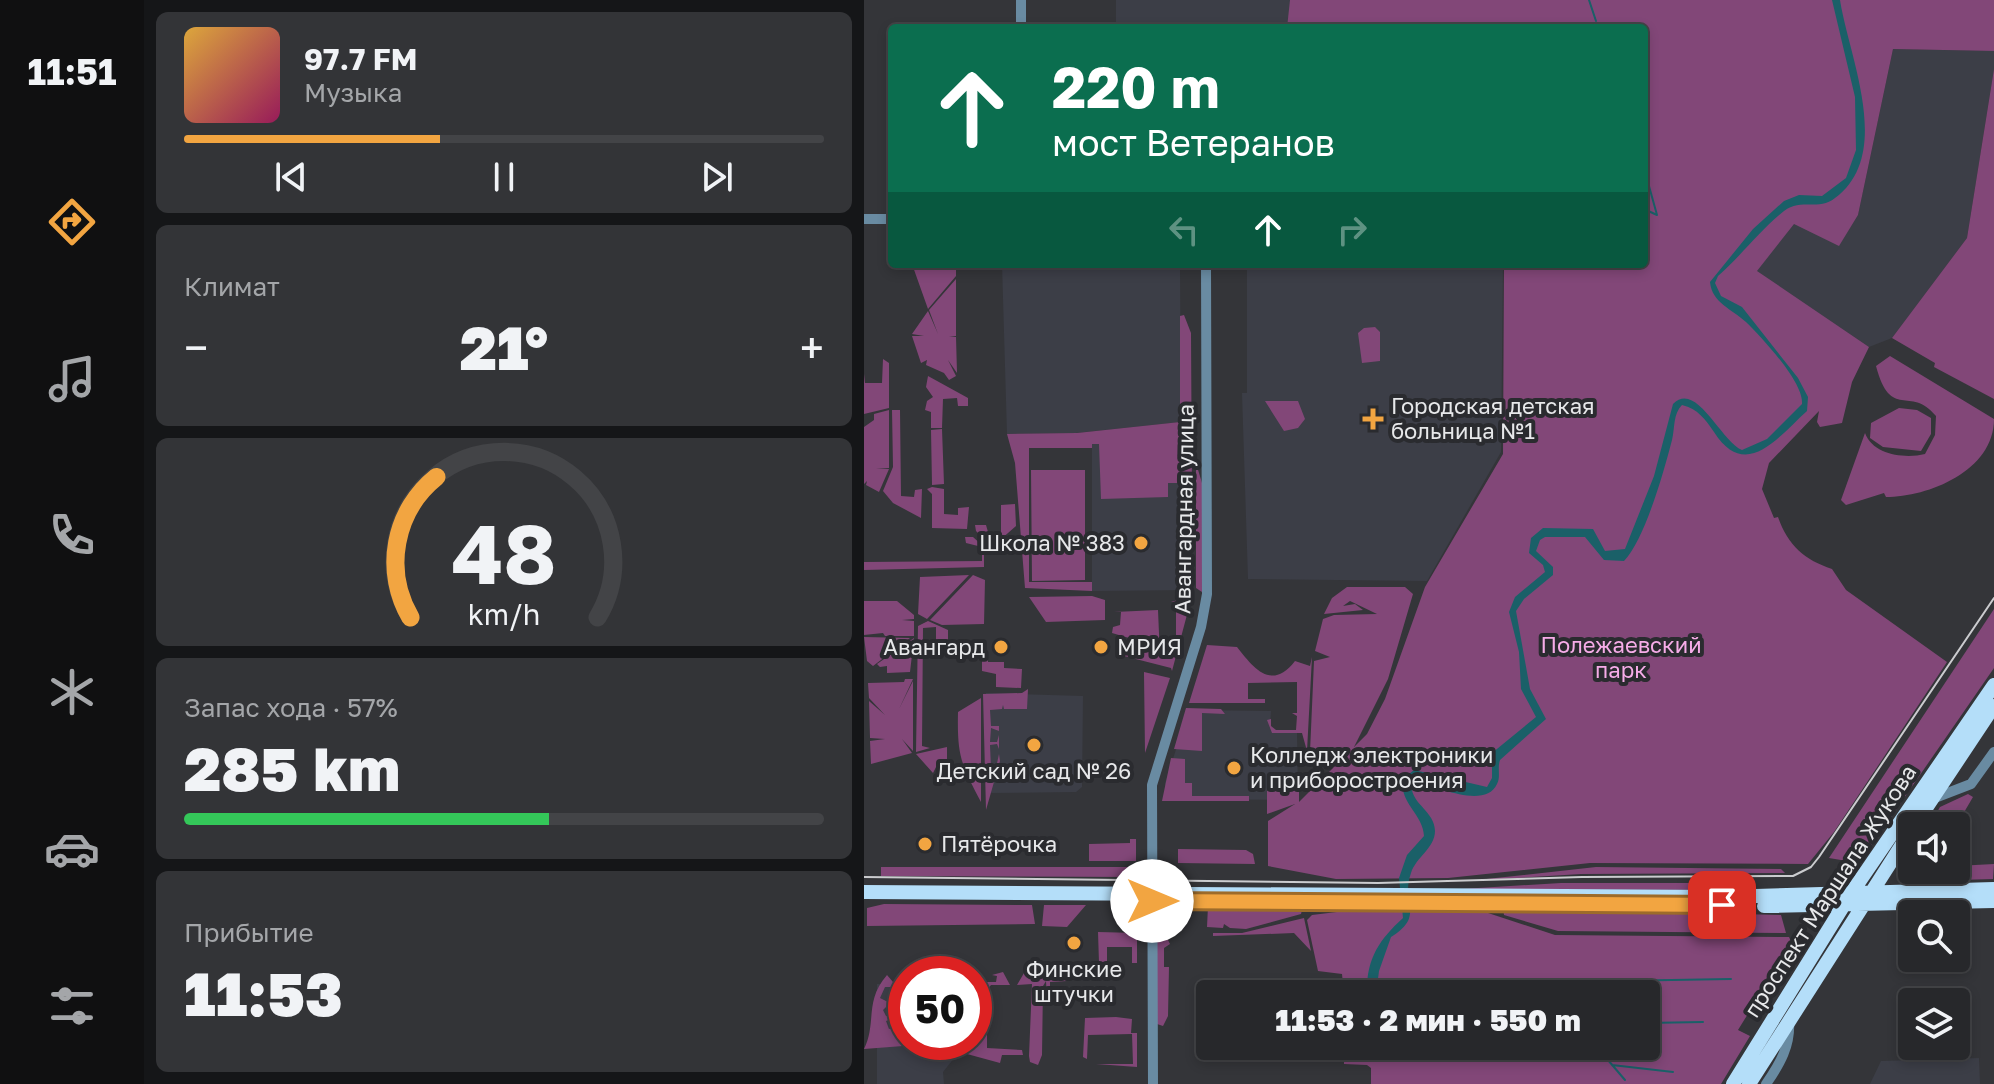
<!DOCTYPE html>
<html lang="ru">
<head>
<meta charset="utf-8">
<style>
	body { margin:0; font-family:"Golos Text",sans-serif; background:#333437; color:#f1f3f6; height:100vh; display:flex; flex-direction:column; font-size:30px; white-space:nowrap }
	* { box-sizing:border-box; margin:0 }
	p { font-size:26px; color:#a4a6a9 }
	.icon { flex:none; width:44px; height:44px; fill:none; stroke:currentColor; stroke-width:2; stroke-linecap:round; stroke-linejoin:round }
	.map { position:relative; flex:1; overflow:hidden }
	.sheet { display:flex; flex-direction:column; gap:12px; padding:12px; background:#151618; width:720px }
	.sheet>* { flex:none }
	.guide { position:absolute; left:24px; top:24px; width:760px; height:244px; border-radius:8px; box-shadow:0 4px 12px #0003,0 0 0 2px #434447; background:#0b6e4f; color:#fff; overflow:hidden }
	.controls { position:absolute; left:1034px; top:812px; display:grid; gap:16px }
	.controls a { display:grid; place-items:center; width:72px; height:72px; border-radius:8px; background:#27282b; box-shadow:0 4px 12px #0003,0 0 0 2px #434447; font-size:40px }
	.speed { position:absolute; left:24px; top:956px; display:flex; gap:16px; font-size:40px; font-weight:700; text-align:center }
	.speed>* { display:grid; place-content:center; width:104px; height:104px; border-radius:50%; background:#27282b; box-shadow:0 4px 12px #0003,0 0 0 2px #434447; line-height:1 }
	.speed .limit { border:12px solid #d22; background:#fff; color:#111 }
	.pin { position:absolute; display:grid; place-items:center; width:68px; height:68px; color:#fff; margin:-34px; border-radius:16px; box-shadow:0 4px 12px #0006 }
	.me { position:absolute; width:88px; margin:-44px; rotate:90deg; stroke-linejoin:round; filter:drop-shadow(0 0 6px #0008) }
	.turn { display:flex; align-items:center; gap:28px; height:168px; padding:0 32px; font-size:36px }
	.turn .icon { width:104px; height:104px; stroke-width:2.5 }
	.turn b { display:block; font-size:56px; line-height:68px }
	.lanes { display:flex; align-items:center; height:76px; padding:0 32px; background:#0003; justify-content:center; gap:40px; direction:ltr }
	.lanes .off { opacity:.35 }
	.big { font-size:60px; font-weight:800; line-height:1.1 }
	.sheet .widget { flex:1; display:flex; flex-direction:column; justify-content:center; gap:12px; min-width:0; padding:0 28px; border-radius:12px; background:#333437 }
	.sheet .dial { align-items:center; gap:0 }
	.dial svg { height:208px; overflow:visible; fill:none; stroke:#434447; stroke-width:7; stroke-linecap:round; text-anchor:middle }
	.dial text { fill:#f1f3f6; stroke:none }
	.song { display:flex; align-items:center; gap:24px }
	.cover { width:96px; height:96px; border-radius:12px; background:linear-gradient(135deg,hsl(40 70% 55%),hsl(330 70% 35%)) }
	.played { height:8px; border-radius:4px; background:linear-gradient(90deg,#f2a541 40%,#434447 40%) }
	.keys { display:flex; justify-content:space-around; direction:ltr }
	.heat { display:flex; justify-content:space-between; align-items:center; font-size:44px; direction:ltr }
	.charge { height:12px; border-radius:6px; background:linear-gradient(90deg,#34c759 57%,#434447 0) }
	.trip { position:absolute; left:332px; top:980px; width:464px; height:80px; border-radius:8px; background:#27282b; box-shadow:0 4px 12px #0003,0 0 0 2px #434447; font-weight:800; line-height:80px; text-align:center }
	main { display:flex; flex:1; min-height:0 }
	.dock { display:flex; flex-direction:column; width:144px; justify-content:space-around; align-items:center; background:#101011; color:#a4a6a9 }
	.dock .icon { width:56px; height:56px }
	.dock .active { color:#f2a541 }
	.dock b { font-size:36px; color:#f1f3f6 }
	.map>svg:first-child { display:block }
	.built { fill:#3c3e47 }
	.green { fill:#824778 }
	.water { fill:#1a6068 }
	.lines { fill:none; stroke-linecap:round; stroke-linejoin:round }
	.stream { stroke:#1a6068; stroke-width:2 }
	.minor { stroke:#698ba2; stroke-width:10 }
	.major { stroke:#b4def9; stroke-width:14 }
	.tram { stroke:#cbcccf; stroke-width:2 }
	.route-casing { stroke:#9d6b2a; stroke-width:20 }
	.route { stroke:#f2a541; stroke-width:14 }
	.poi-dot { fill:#f2a541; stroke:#2a2b2f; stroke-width:3 }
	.labels { text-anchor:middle; stroke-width:8; stroke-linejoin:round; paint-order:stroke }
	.poi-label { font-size:22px; fill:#e7e8ea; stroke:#2a2b2f; text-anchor:start }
	.street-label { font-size:22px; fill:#e7e8ea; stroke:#2a2b2f }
	.park-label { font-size:22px; fill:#f6ace8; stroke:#2a2b2f }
</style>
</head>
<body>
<main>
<nav class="dock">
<b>11:51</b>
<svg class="icon active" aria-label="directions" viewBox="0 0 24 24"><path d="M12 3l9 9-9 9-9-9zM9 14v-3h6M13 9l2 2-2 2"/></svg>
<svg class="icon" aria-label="music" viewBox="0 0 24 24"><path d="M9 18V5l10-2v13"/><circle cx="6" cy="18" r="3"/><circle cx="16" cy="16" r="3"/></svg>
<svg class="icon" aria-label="phone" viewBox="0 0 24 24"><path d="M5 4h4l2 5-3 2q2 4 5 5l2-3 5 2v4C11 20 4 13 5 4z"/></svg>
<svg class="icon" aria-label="climate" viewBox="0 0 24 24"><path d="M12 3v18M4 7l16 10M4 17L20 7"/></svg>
<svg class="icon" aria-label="car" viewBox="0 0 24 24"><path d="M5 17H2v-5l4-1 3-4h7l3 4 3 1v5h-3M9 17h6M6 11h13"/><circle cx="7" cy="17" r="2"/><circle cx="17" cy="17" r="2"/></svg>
<svg class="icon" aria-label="filters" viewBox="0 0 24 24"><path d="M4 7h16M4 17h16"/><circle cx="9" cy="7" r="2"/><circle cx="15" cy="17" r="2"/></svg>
</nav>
<section class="sheet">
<div class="widget">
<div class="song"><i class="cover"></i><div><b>97.7 FM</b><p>Музыка</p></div></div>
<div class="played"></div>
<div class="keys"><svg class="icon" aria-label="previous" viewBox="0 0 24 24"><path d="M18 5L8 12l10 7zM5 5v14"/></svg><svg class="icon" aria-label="pause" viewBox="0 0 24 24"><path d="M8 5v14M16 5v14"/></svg><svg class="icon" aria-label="next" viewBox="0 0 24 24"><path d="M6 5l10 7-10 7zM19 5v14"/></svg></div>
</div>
<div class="widget"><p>Климат</p>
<div class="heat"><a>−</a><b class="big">21°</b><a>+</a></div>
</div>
<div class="widget dial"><svg viewBox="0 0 100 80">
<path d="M14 69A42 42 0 1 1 86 69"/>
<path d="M14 69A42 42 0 0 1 24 15" stroke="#f2a541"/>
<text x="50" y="56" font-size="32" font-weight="700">48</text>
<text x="50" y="72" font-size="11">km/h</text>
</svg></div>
<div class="widget"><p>Запас хода · 57%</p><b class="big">285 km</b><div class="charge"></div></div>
<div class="widget"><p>Прибытие</p><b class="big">11:53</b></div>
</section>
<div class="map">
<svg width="1130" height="1084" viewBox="0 0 1130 1084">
	<rect width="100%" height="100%" fill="#343539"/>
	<path class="built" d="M252 0H437V28H252Z
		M1029 49 1130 51V69L1103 238 1028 338 1005 347 892 271 930 223 975 245 994 215Z
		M138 264H316L317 422 212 433 143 434Z
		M383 264H639L637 452 563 581 384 579 378 393H383Z
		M228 444H326L327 590 228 591Z
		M122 693 219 696 218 787 212 792 122 793Z
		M325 710 407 711 406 726 411 731 433 732 434 800 301 799V783Z
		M13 984H42V1042H110V1052H95L79 1072 80 1084H13Z
		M1115 1058 1116 1084H1006L1017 1061Z"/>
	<path class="green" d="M426 0H1130V51L1029 49 994 215 975 246 930 224 893 271 1005 347 988 382 978 423 956 427 953 422 955 411 905 463 898 489 910 518 914 517C924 546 941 560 968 569L982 590 1083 662 970 832 944 864 726 863 584 878 472 879 404 866V821L431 804 403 814V791L435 788V802L475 762 460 764 446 752 450 661 466 657 451 651 459 619 470 615 513 614 486 601 479 606 491 604 499 610 460 614 468 598 483 587H541L549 594 524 679 490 747 503 734 521 699 561 587 639 454 640 264H780V28H423Z
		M1130 69V399L1070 367 1071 363 1028 338 1103 238Z
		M48 264H92V276L64 309Z
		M92 279V336L85 337H92L93 373 84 360 92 376 85 380 80 373 62 365 63 360 57 363 48 336H60L48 334 64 311 74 334 65 310Z
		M320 315 327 333 328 500 325 483H304V497L237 499 235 444H228V448H165V582H228V591L161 588 151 463 143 434 213 433 316 422V316Z
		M511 327 516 332V361L498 363 494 333 500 328Z
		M1026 356 1130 419C1130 471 1064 497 1022 497L1020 493 982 505 977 500 1001 433C1009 455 1041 459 1061 454L1071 435 1072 416C1046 384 1027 422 1012 366Z
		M19 359 25 363V408L0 414V374L1 383H18Z
		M64 376 104 398V406H94L93 398 79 399 78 428H67V412L61 410 63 401 69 397 62 387Z
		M401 401H434L441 419 434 428 420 431Z
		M1035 408 1053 410 1067 418V434L1057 451 1019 447 1006 438 1007 423Z
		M25 410V468H12L25 469 15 492 2 485 3 481 0 484V427L10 420V414Z
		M28 410H36L37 496 50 497 51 490 58 489 57 518 29 503 19 491 29 467Z
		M78 429 80 484 68 485 67 430Z
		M332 463 338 483V592L332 588Z
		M167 470H221V580L168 581Z
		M68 487 80 489V514L94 515V508L105 507 103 529 68 528V494L63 489Z
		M151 504 152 526 128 547 112 531 111 525H122L124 532H137V505Z
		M101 537H109L120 547V567L0 570V562L118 561V547L102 543Z
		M105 575 63 619 54 614 56 577Z
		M109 575 121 580 120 624 78 625 66 620Z
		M228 596 241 600V620L182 622 165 597Z
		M328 596 308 671 307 668 260 656 258 650 273 641 270 636 265 638 248 633 249 627 256 625 257 612H250L294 610 296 657H312V602H307Z
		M0 601H33L50 615V619L38 620 50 621V636H21L19 633 0 635Z
		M1130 609V668L995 863 965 858Z
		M64 621 84 630V642H72V627L59 628 58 746 66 748 52 752 54 626Z
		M0 637 46 638 9 666 3 661Z
		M50 638 46 672 23 673V666L16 667 13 664Z
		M343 645 373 647C389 667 407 692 431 661L446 666 448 657 443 751 438 733H408L403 720 407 719V726L412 730H432L433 716 428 713H433V682L384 683V699H401V703H325Z
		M118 652H124V662H140V668L158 669 157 688 132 687V674L118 671Z
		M280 672 306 678 281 753 280 674Z
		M41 679H49L35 709 49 681V751L38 739 48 753 7 764 6 741 21 739 6 738 5 701 21 715 5 698 4 683 40 682Z
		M164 689 163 709H140L139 705 138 709 126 710 127 726H135V731L127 728 126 742H133L135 735V749L133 744 126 745 127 768H132L135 754 136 761 122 810 119 694 158 693Z
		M117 698V802C97 764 93 756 94 712Z
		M322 708 357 709 361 714 338 713V751L310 749Z
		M83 747V763L93 779 80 778 78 768 72 767 69 773 52 754Z
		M307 758 321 759V783H328V796H385V801H298Z
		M1104 794 1109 797 1092 826H1065L1076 807Z
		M266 839H272V861H225V844L266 843Z
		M314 849 382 850 389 854 391 864 314 863Z
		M1130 864 1129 879 1060 881 1052 870H1092V866Z
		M17 867H272V877L17 876Z
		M732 867 917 869 921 873 717 874 604 881Z
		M697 883H857L860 890 598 889Z
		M20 904 168 905 171 924 3 926V908Z
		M180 905H222L203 927 178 926Z
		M344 906H439L437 914 382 929 366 928 360 924 359 928 343 927Z
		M639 908 917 915 922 933 694 931 640 915Z
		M481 911H618L691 935 925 937 930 948 914 979 895 996 874 1030 886 1036 857 1084H507V1068L503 1065 480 1064V1046H782V994H480L478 974 454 971 443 920 448 915Z
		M440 918 447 951 430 933 349 936V933H378Z
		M234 932 273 933V963H268V947H243V963H235Z
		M293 934 303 938 306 944 300 948V967H305L304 1016 299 1026 293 1024Z
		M139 972 146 985H127L123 990V1048L158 1050 159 1055H138L136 1063 103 1054V1042H110V982H132L133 976 128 975Z
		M160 973H182V980L183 975 203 981 186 982V1000H183L182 981 179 986 178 1055 174 1065 166 1062 165 1056 168 984 153 985Z
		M23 975 29 982 42 976 41 1008 27 1004 30 991 26 987H21L16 998 26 1003 19 1010 22 1016H34L37 1009 41 1010 40 1023 31 1018 22 1021 25 1029 41 1024 39 1046 0 1049C13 1023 0 1001 23 975Z
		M252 1017 268 1019 267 1033H273V1067L232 1064H269L268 1034 224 1035 223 1059 219 1057 221 1018Z"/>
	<path class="water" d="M968 0H976C985 58 1030 154 971 198 955 211 937 198 920 211 896 230 877 256 854 276L851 283 857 296 878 307 934 378 944 397 943 411C914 437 882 482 850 432 841 419 834 409 818 405 809 414 811 427 808 440 800 471 781 539 760 561L740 560 721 537H681L676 540 672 551 689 567V575L660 599 652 611 666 689 682 719 636 760C633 768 637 777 633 784 622 809 573 788 556 781L548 782C544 803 571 810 571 831 571 848 552 857 547 873 536 904 562 915 527 937L515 971 512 994H503C502 959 515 940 539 918L535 878 543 855 560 836C559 813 533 802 540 778L550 770 623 787 628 778V753L672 717 657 689 655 652 645 612 651 597 681 572 679 565 665 553 667 538 679 528 729 529 741 551 761 549 790 476 809 404C832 380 856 440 878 450L903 439 938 404C940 382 897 337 882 322 868 309 848 303 846 282L889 229 920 201 935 195 958 196 982 178 992 150 991 97Z"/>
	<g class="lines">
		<path class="stream" d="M725 0 732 21
			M734 26V28
			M780 168 793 215 780 209
			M636 983 867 979
			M673 983 684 994
			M602 984 629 983
			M782 1023 839 1022
			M732 1046 761 1080
			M748 1065 809 1072"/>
		<path class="minor" d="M157 28V0
			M0 219H28
			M1068 799 1107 784 1130 752
			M289 1084 288 785 337 627 343 594 342 264
			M902 1084C916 1064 927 1045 925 1020"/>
		<path class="major" d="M1050 826 1130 706
			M0 892 858 897 1130 889
			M900 906 1130 901
			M869 1084 986 895 1130 685
			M885 1084 1048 829"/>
		<path class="tram" d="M0 877 514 883 718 877 929 876 947 867 955 857 1130 598"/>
	</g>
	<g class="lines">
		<defs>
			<path id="route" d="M288 901 858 905"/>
		</defs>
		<use href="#route" class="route-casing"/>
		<use href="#route" class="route"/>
	</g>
	<g class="poi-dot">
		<path d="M505 407h8v8h8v8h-8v8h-8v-8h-8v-8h8z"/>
		<circle cx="277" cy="543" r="8"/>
		<circle cx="137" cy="647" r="8"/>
		<circle cx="237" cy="647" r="8"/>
		<circle cx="170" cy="745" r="8"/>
		<circle cx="370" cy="768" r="8"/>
		<circle cx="61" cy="844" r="8"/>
		<circle cx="210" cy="943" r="8"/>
	</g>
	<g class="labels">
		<g class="poi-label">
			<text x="527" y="414">Городская детская<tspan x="527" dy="25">больница №1</tspan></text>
			<text x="261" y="551" text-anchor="end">Школа № 383</text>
			<text x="121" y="655" text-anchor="end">Авангард</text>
			<text x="253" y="655">МРИЯ</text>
			<text x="386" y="763">Колледж электроники<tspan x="386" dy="25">и приборостроения</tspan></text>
			<text x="170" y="779" text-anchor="middle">Детский сад № 26</text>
			<text x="77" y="852">Пятёрочка</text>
			<text x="210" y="977" text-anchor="middle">Финские<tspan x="210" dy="25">штучки</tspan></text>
		</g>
		<g class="street-label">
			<text transform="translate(320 509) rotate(-89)" y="8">Авангардная улица</text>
			<text transform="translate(966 891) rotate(-57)" y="8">проспект Маршала Жукова</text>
		</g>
		<g class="park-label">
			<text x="757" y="653">Полежаевский<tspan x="757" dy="25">парк</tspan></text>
		</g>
	</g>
</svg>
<div class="controls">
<a><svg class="icon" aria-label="sound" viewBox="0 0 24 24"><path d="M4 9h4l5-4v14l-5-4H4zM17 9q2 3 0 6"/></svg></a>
<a><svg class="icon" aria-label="search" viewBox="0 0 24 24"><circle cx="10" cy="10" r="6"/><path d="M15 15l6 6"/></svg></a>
<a><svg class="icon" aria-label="layers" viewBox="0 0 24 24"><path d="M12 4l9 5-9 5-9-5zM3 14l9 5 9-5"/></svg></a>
</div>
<div class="speed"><div class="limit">50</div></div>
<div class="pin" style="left:858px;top:905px;background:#d93025"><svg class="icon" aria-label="arrive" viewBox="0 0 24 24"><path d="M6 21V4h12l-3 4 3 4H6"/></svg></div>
<svg class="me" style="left:288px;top:901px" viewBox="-20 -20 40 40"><circle r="19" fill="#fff"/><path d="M0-13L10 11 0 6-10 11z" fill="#f2a541"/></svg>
<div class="trip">11:53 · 2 мин · 550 m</div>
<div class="guide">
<div class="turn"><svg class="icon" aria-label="ahead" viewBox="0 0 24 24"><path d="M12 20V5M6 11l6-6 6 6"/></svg><div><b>220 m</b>мост Ветеранов</div></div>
<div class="lanes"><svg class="icon off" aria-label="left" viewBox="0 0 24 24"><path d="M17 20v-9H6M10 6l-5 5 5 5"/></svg><svg class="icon" aria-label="ahead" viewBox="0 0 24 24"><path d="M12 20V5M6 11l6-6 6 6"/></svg><svg class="icon off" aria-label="right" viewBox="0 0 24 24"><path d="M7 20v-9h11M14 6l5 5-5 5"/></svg></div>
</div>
</div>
</main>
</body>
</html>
